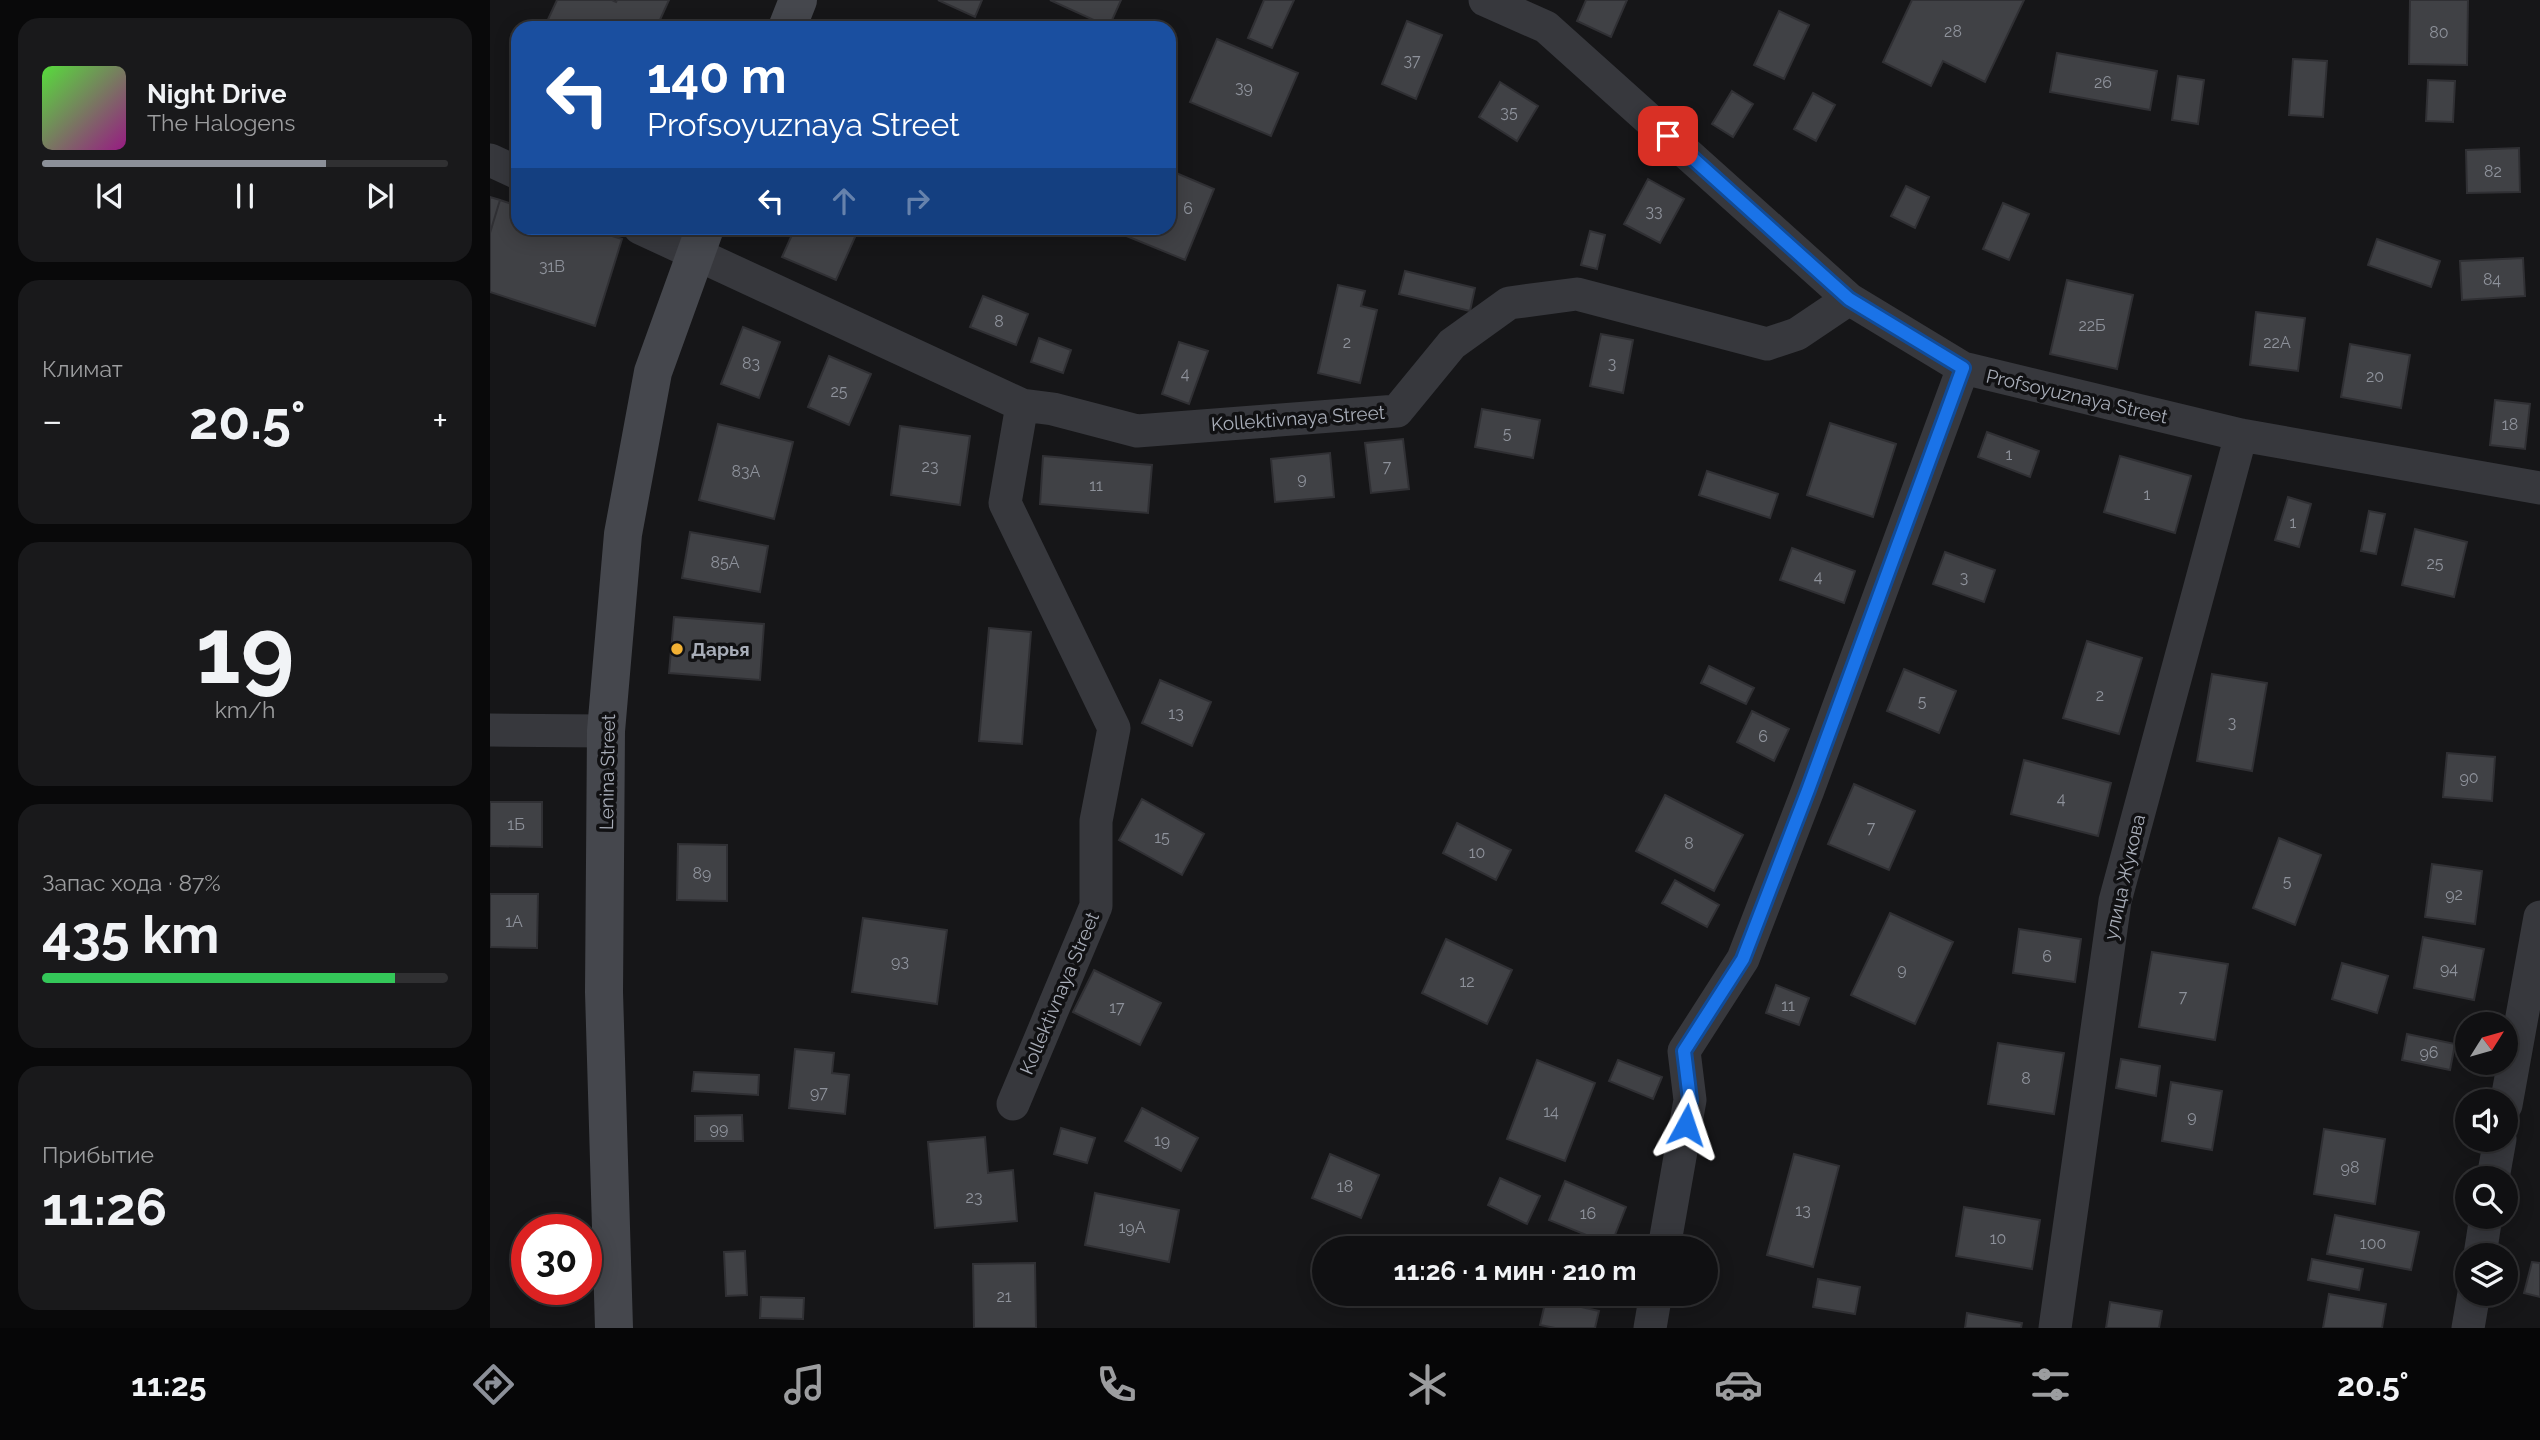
<!DOCTYPE html>
<html lang="ru">
<head>
<meta charset="utf-8">
<style>
	body { margin:0; font-family:Raleway,sans-serif; background:#19191b; color:#f1f3f6; height:100vh; display:flex; flex-direction:column; font-size:26px; white-space:nowrap }
	* { box-sizing:border-box; margin:0 }
	p { font-size:23px; color:#9c9d9f }
	.icon { flex:none; width:38px; height:38px; fill:none; stroke:currentColor; stroke-width:2; stroke-linecap:round; stroke-linejoin:round }
	.map { position:relative; flex:1; overflow:hidden }
	.details { display:flex; flex-direction:column; gap:18px; padding:18px; background:#09090a; width:490px }
	.details>* { flex:none }
	.top-card { position:absolute; left:21px; top:21px; width:665px; height:214px; border-radius:21px; box-shadow:0 4px 18px #0003,0 0 0 2px #303032; background:#1a4fa0; color:#fff; overflow:hidden }
	.needle { width:46px; rotate:53deg }
	.fabs { position:absolute; left:1965px; top:1012px; display:grid; gap:14px }
	.fabs a { display:grid; place-items:center; width:63px; height:63px; border-radius:50%; background:#101012; box-shadow:0 4px 18px #0003,0 0 0 2px #303032; font-size:35px }
	.speed { position:absolute; left:21px; top:1214px; display:flex; gap:14px; font-size:35px; font-weight:700; text-align:center }
	.speed>* { display:grid; place-content:center; width:91px; height:91px; border-radius:50%; background:#101012; box-shadow:0 4px 18px #0003,0 0 0 2px #303032; line-height:1 }
	.speed .limit { border:10px solid #d22; background:#fff; color:#111 }
	.pin { position:absolute; display:grid; place-items:center; width:60px; height:60px; color:#fff; margin:-30px; border-radius:14px; box-shadow:0 4px 10px #0006 }
	.me { position:absolute; width:77px; margin:-38px; rotate:5deg; stroke-linejoin:round; filter:drop-shadow(0 0 5px #0008) }
	.turn { display:flex; align-items:center; gap:24px; height:147px; padding:0 21px; font-size:32px }
	.turn .icon { width:91px; height:91px; stroke-width:2.5 }
	.turn b { display:block; font-size:49px; line-height:60px }
	.lanes { display:flex; align-items:center; height:66px; padding:0 21px; background:#0003; justify-content:center; gap:35px; direction:ltr }
	.lanes .off { opacity:.35 }
	.big { font-size:52px; font-weight:700; line-height:1.1 }
	.details .widget { flex:1; display:flex; flex-direction:column; justify-content:center; gap:10px; min-width:0; padding:0 24px; border-radius:21px; background:#19191b }
	.details .dial { align-items:center; gap:0 }
	.dial b { font-size:91px; line-height:1 }
	.song { display:flex; align-items:center; gap:21px }
	.cover { width:84px; height:84px; border-radius:10px; background:linear-gradient(135deg,hsl(110 70% 55%),hsl(310 70% 35%)) }
	.played { height:7px; border-radius:4px; background:linear-gradient(90deg,#8c9099 70%,#303032 70%) }
	.keys { display:flex; justify-content:space-around; direction:ltr }
	.heat { display:flex; justify-content:space-between; align-items:center; font-size:38px; direction:ltr }
	.charge { height:10px; border-radius:5px; background:linear-gradient(90deg,#34c759 87%,#303032 0) }
	.trip { position:absolute; left:822px; top:1236px; width:406px; height:70px; border-radius:35px; background:#101012; box-shadow:0 4px 18px #0003,0 0 0 2px #303032; font-weight:700; line-height:70px; text-align:center }
	.tabs { display:flex; height:112px; justify-content:space-around; align-items:center; background:#060607; color:#9c9d9f }
	.tabs .icon { width:49px; height:49px }
	.tabs .on { color:#8c9099 }
	.tabs b { font-size:32px; color:#f1f3f6 }
	main { display:flex; flex:1; min-height:0 }
	.map>svg:first-child { display:block }
	.building { fill:#404145; stroke:#303034; stroke-width:2 }
	.lines { fill:none; stroke-linecap:round; stroke-linejoin:round }
	.street { stroke:#37383d; stroke-width:33 }
	.secondary { stroke:#45474d; stroke-width:38 }
	.route-casing { stroke:#114b97; stroke-width:18 }
	.route { stroke:#1a73e8; stroke-width:12 }
	.poi-dot { fill:#f2b134; stroke:#111113; stroke-width:2.5 }
	.labels { text-anchor:middle; stroke-width:7; stroke-linejoin:round; paint-order:stroke }
	.number-label { font-size:16px; fill:#8e929b }
	.street-label { font-size:19px; fill:#a8adb8; stroke:#111113 }
	.poi-label { font-size:19px; font-weight:bold; fill:#a8adb8; stroke:#111113; text-anchor:start }
</style>
</head>
<body>
<main>
<section class="details">
<div class="widget">
<div class="song"><i class="cover"></i><div><b>Night Drive</b><p>The Halogens</p></div></div>
<div class="played"></div>
<div class="keys"><svg class="icon" aria-label="previous" viewBox="0 0 24 24"><path d="M18 5L8 12l10 7zM5 5v14"/></svg><svg class="icon" aria-label="pause" viewBox="0 0 24 24"><path d="M8 5v14M16 5v14"/></svg><svg class="icon" aria-label="next" viewBox="0 0 24 24"><path d="M6 5l10 7-10 7zM19 5v14"/></svg></div>
</div>
<div class="widget"><p>Климат</p>
<div class="heat"><a>−</a><b class="big">20.5°</b><a>+</a></div>
</div>
<div class="widget dial"><b>19</b><p>km/h</p></div>
<div class="widget"><p>Запас хода · 87%</p><b class="big">435 km</b><div class="charge"></div></div>
<div class="widget"><p>Прибытие</p><b class="big">11:26</b></div>
</section>
<div class="map">
<svg width="2050" height="1328" viewBox="0 0 2050 1328">
	<rect width="100%" height="100%" fill="#161618"/>
	<path class="building" d="M67 0H122L126 2 127 0H179L169 22 183 28H54Z
		M448 0H492L485 17Z
		M560 0H631L619 27Z
		M774 0H804L782 48 758 38Z
		M1096 0H1137L1121 37 1087 21Z
		M1422 0H1534L1495 82 1453 61 1441 86 1393 62Z
		M1920 0H1978L1977 65 1919 64Z
		M1289 11 1319 25 1294 79 1264 65Z
		M917 21 952 35 926 99 892 84Z
		M727 39 808 73 781 136 700 102Z
		M1567 53 1667 71 1660 110 1560 92Z
		M1803 59 1837 61 1833 117 1799 115Z
		M1688 76 1714 80 1708 124 1682 120Z
		M1938 80 1965 81 1963 122 1936 121Z
		M1010 82 1048 106 1027 141 989 117Z
		M1242 91 1263 104 1243 137 1222 124Z
		M1323 93 1345 105 1326 141 1304 129Z
		M2029 148 2030 192 1977 193 1976 150Z
		M679 170 724 189 695 260 617 228H679Z
		M1158 179 1194 199 1170 243 1134 224Z
		M1416 186 1439 197 1425 228 1401 216Z
		M0 197 10 200 0 233Z
		M10 200 28 206V228H96L132 239 105 326 0 292V233Z
		M1513 203 1539 214 1519 260 1493 249Z
		M305 228H369L346 280 292 257Z
		M1100 231 1115 235 1107 269 1091 265Z
		M1887 239 1950 261 1941 287 1878 265Z
		M2033 258 2035 296 1972 300 1970 261Z
		M915 271 985 288 980 311 909 294Z
		M1577 280 1643 295 1627 369 1560 354Z
		M848 285 875 291 871 306 887 310 870 383 828 373Z
		M493 296 538 314 526 345 480 327Z
		M1766 312 1815 318 1808 371 1760 365Z
		M253 327 290 342 269 398 231 384Z
		M1111 334 1143 340 1133 393 1100 386Z
		M549 338 581 350 573 373 541 362Z
		M689 342 718 351 699 404 672 394Z
		M1860 344 1920 355 1911 408 1851 397Z
		M339 356 381 374 359 425 318 407Z
		M2005 400 2040 404 2035 449 2000 445Z
		M992 409 1050 420 1043 458 985 447Z
		M1340 423 1406 444 1383 517 1317 495Z
		M228 424 303 442 284 519 209 500Z
		M410 426 480 436 470 505 401 495Z
		M1497 432 1549 451 1540 477 1488 457Z
		M913 439 919 489 881 493 875 443Z
		M840 453 844 497 785 502 781 459Z
		M553 456 662 465 658 513 550 504Z
		M1630 456 1701 476 1685 533 1614 512Z
		M1217 471 1288 494 1280 518 1209 495Z
		M1798 497 1821 504 1809 547 1785 540Z
		M1879 511 1895 514 1886 554 1871 551Z
		M1925 529 1977 542 1964 597 1912 585Z
		M200 532 278 546 270 592 192 578Z
		M1302 548 1365 571 1354 603 1290 580Z
		M1455 552 1505 570 1494 602 1443 584Z
		M184 617 274 624 270 680 179 673Z
		M499 628 541 632 532 744 489 741Z
		M1597 641 1652 658 1629 734 1573 718Z
		M1219 666 1264 688 1256 704 1211 683Z
		M1414 669 1466 691 1449 733 1397 711Z
		M1722 674 1777 683 1762 771 1707 761Z
		M670 680 721 702 702 746 652 723Z
		M1262 711 1299 729 1284 761 1247 742Z
		M1957 753 2005 757 2002 801 1953 797Z
		M1534 760 1621 783 1608 836 1521 814Z
		M1364 784 1425 811 1399 870 1338 844Z
		M1175 795 1253 835 1224 891 1146 851Z
		M652 799 714 834 692 875 629 840Z
		M0 802H52V847L0 846Z
		M967 823 1021 850 1006 880 953 853Z
		M1789 838 1831 855 1805 925 1763 908Z
		M188 844 237 845V901L187 900Z
		M1942 864 1992 871 1985 924 1935 917Z
		M1185 880 1229 905 1217 927 1172 903Z
		M0 894H48L47 948 0 947Z
		M1400 913 1463 942 1425 1024 1361 995Z
		M373 918 457 930 447 1004 362 992Z
		M1529 929 1591 939 1585 982 1523 973Z
		M1933 937 1994 949 1984 1000 1924 988Z
		M956 939 1022 970 997 1024 932 993Z
		M1662 952 1738 964 1725 1040 1649 1027Z
		M1852 963 1898 976 1887 1013 1842 999Z
		M604 970 671 1003 650 1045 583 1012Z
		M1286 985 1319 998 1309 1025 1276 1013Z
		M1917 1034 1965 1044 1960 1070 1912 1060Z
		M1508 1043 1574 1053 1564 1114 1498 1104Z
		M305 1049 344 1053 342 1073 359 1075 355 1114 299 1108Z
		M1631 1059 1670 1066 1666 1096 1626 1088Z
		M1047 1060 1105 1083 1075 1161 1017 1139Z
		M1128 1060 1172 1077 1163 1099 1119 1081Z
		M204 1072 269 1075 268 1095 202 1091Z
		M1681 1082 1732 1091 1722 1150 1672 1141Z
		M652 1108 708 1138 691 1171 635 1141Z
		M252 1115 253 1141H205V1116Z
		M571 1128 605 1138 597 1163 564 1154Z
		M1834 1129 1895 1139 1885 1204 1824 1194Z
		M495 1137 498 1173 523 1170 527 1221 445 1228 438 1142Z
		M840 1154 889 1175 871 1218 822 1198Z
		M1304 1154 1349 1166 1323 1267 1277 1255Z
		M1010 1178 1050 1196 1037 1224 998 1205Z
		M1075 1181 1136 1207 1121 1245 1059 1220Z
		M605 1193 689 1210 679 1262 595 1245Z
		M1474 1207 1550 1220 1542 1269 1466 1256Z
		M1845 1215 1929 1232 1921 1270 1837 1254Z
		M255 1251 257 1295 236 1296 234 1252Z
		M1822 1259 1873 1269 1869 1290 1818 1280Z
		M2042 1262 2050 1263V1297L2034 1293Z
		M545 1263 546 1328H484L483 1264Z
		M1328 1279 1370 1287 1365 1314 1323 1307Z
		M1839 1294 1896 1304 1892 1328H1833Z
		M271 1297 314 1298 313 1319 270 1318Z
		M1056 1299 1109 1311 1105 1328H1065L1050 1325Z
		M1620 1302 1672 1311 1669 1328H1616Z
		M1477 1313 1532 1323 1531 1328H1475Z"/>
	<g class="lines">
		<path class="street" d="M995 0 1056 27 1359 299 1473 368 1751 435 2050 488
			M0 160 28 173
			M150 228 532 405 563 409 647 431 907 411 962 344 1019 303 1087 294 1277 344 1307 334 1359 299
			M0 730 116 731
			M523 1104 606 906V821L624 728 515 503 532 405
			M2016 1105 2050 917
			M2003 1178 2010 1139
			M1174 1248 1200 1100 1194 1051 1253 959 1318 790 1473 368
			M1990 1255 1996 1216
			M1160 1328 1166 1293
			M1565 1328 1625 901 1751 435
			M1978 1328 1984 1293"/>
		<path class="secondary" d="M297 28 308 0
			M124 1328 114 992 116 731 133 534 163 372 215 228"/>
	</g>
	<g class="lines">
		<defs>
			<path id="route" d="M1178 136 1359 299 1473 368 1318 790 1253 959 1194 1051 1200 1100 1196 1125"/>
		</defs>
		<use href="#route" class="route-casing"/>
		<use href="#route" class="route"/>
	</g>
	<circle class="poi-dot" cx="187" cy="649" r="7"/>
	<g class="labels">
		<g class="number-label">
			<text x="1463" y="37">28</text>
			<text x="1949" y="38">80</text>
			<text x="922" y="66">37</text>
			<text x="1613" y="88">26</text>
			<text x="754" y="93">39</text>
			<text x="1019" y="118">35</text>
			<text x="2003" y="177">82</text>
			<text x="698" y="214">6</text>
			<text x="1164" y="217">33</text>
			<text x="62" y="272">31В</text>
			<text x="2002" y="285">84</text>
			<text x="509" y="327">8</text>
			<text x="1602" y="331">22Б</text>
			<text x="857" y="348">2</text>
			<text x="1787" y="348">22А</text>
			<text x="261" y="369">83</text>
			<text x="1122" y="369">3</text>
			<text x="695" y="379">4</text>
			<text x="1885" y="382">20</text>
			<text x="349" y="397">25</text>
			<text x="2020" y="430">18</text>
			<text x="1017" y="439">5</text>
			<text x="1519" y="460">1</text>
			<text x="440" y="472">23</text>
			<text x="897" y="472">7</text>
			<text x="256" y="477">83А</text>
			<text x="812" y="484">9</text>
			<text x="606" y="491">11</text>
			<text x="1657" y="500">1</text>
			<text x="1803" y="528">1</text>
			<text x="235" y="568">85А</text>
			<text x="1945" y="569">25</text>
			<text x="1328" y="582">4</text>
			<text x="1474" y="583">3</text>
			<text x="1610" y="701">2</text>
			<text x="1432" y="707">5</text>
			<text x="686" y="719">13</text>
			<text x="1742" y="728">3</text>
			<text x="1273" y="742">6</text>
			<text x="1979" y="783">90</text>
			<text x="1571" y="804">4</text>
			<text x="26" y="830">1Б</text>
			<text x="1381" y="833">7</text>
			<text x="672" y="843">15</text>
			<text x="1199" y="849">8</text>
			<text x="987" y="858">10</text>
			<text x="212" y="879">89</text>
			<text x="1797" y="887">5</text>
			<text x="1964" y="900">92</text>
			<text x="24" y="927">1А</text>
			<text x="1557" y="962">6</text>
			<text x="410" y="967">93</text>
			<text x="1959" y="974">94</text>
			<text x="1412" y="975">9</text>
			<text x="977" y="987">12</text>
			<text x="1693" y="1002">7</text>
			<text x="1298" y="1011">11</text>
			<text x="627" y="1013">17</text>
			<text x="1939" y="1058">96</text>
			<text x="1536" y="1084">8</text>
			<text x="329" y="1098">97</text>
			<text x="1061" y="1117">14</text>
			<text x="1702" y="1122">9</text>
			<text x="229" y="1134">99</text>
			<text x="672" y="1146">19</text>
			<text x="1860" y="1173">98</text>
			<text x="855" y="1192">18</text>
			<text x="484" y="1203">23</text>
			<text x="1313" y="1216">13</text>
			<text x="1098" y="1219">16</text>
			<text x="642" y="1233">19А</text>
			<text x="1508" y="1244">10</text>
			<text x="1883" y="1249">100</text>
			<text x="514" y="1302">21</text>
		</g>
		<g class="street-label">
			<text transform="translate(1587 396) rotate(13)" y="7">Profsoyuznaya Street</text>
			<text transform="translate(808 418) rotate(-4)" y="7">Kollektivnaya Street</text>
			<text transform="translate(117 772) rotate(-89)" y="7">Lenina Street</text>
			<text transform="translate(1634 877) rotate(-77)" y="7">улица Жукова</text>
			<text transform="translate(569 993) rotate(-67)" y="7">Kollektivnaya Street</text>
		</g>
		<g class="poi-label">
			<text x="201" y="656">Дарья</text>
		</g>
	</g>
</svg>
<div class="fabs">
<a><svg class="needle" viewBox="-14 -14 28 28"><path d="M0-13l5 13h-10z" fill="#e53935"/><path d="M0 13l5-13h-10z" fill="#9c9d9f"/></svg></a>
<a><svg class="icon" aria-label="sound" viewBox="0 0 24 24"><path d="M4 9h4l5-4v14l-5-4H4zM17 9q2 3 0 6"/></svg></a>
<a><svg class="icon" aria-label="search" viewBox="0 0 24 24"><circle cx="10" cy="10" r="6"/><path d="M15 15l6 6"/></svg></a>
<a><svg class="icon" aria-label="layers" viewBox="0 0 24 24"><path d="M12 4l9 5-9 5-9-5zM3 14l9 5 9-5"/></svg></a>
</div>
<div class="speed"><div class="limit">30</div></div>
<div class="pin" style="left:1178px;top:136px;background:#d93025"><svg class="icon" aria-label="arrive" viewBox="0 0 24 24"><path d="M6 21V4h12l-3 4 3 4H6"/></svg></div>
<svg class="me" style="left:1196px;top:1125px" viewBox="-20 -20 40 40"><path d="M0-17L14 15 0 8-14 15z" fill="#1a73e8" stroke="#fff" stroke-width="4"/></svg>
<div class="trip">11:26 · 1 мин · 210 m</div>
<div class="top-card">
<div class="turn"><svg class="icon" aria-label="left" viewBox="0 0 24 24"><path d="M17 20v-9H6M10 6l-5 5 5 5"/></svg><div><b>140 m</b>Profsoyuznaya Street</div></div>
<div class="lanes"><svg class="icon" aria-label="left" viewBox="0 0 24 24"><path d="M17 20v-9H6M10 6l-5 5 5 5"/></svg><svg class="icon off" aria-label="ahead" viewBox="0 0 24 24"><path d="M12 20V5M6 11l6-6 6 6"/></svg><svg class="icon off" aria-label="right" viewBox="0 0 24 24"><path d="M7 20v-9h11M14 6l5 5-5 5"/></svg></div>
</div>
</div>
</main>
<nav class="tabs">
<b>11:25</b>
<svg class="icon on" aria-label="directions" viewBox="0 0 24 24"><path d="M12 3l9 9-9 9-9-9zM9 14v-3h6M13 9l2 2-2 2"/></svg>
<svg class="icon" aria-label="music" viewBox="0 0 24 24"><path d="M9 18V5l10-2v13"/><circle cx="6" cy="18" r="3"/><circle cx="16" cy="16" r="3"/></svg>
<svg class="icon" aria-label="phone" viewBox="0 0 24 24"><path d="M5 4h4l2 5-3 2q2 4 5 5l2-3 5 2v4C11 20 4 13 5 4z"/></svg>
<svg class="icon" aria-label="climate" viewBox="0 0 24 24"><path d="M12 3v18M4 7l16 10M4 17L20 7"/></svg>
<svg class="icon" aria-label="car" viewBox="0 0 24 24"><path d="M5 17H2v-5l4-1 3-4h7l3 4 3 1v5h-3M9 17h6M6 11h13"/><circle cx="7" cy="17" r="2"/><circle cx="17" cy="17" r="2"/></svg>
<svg class="icon" aria-label="filters" viewBox="0 0 24 24"><path d="M4 7h16M4 17h16"/><circle cx="9" cy="7" r="2"/><circle cx="15" cy="17" r="2"/></svg>
<b>20.5°</b>
</nav>
</body>
</html>
